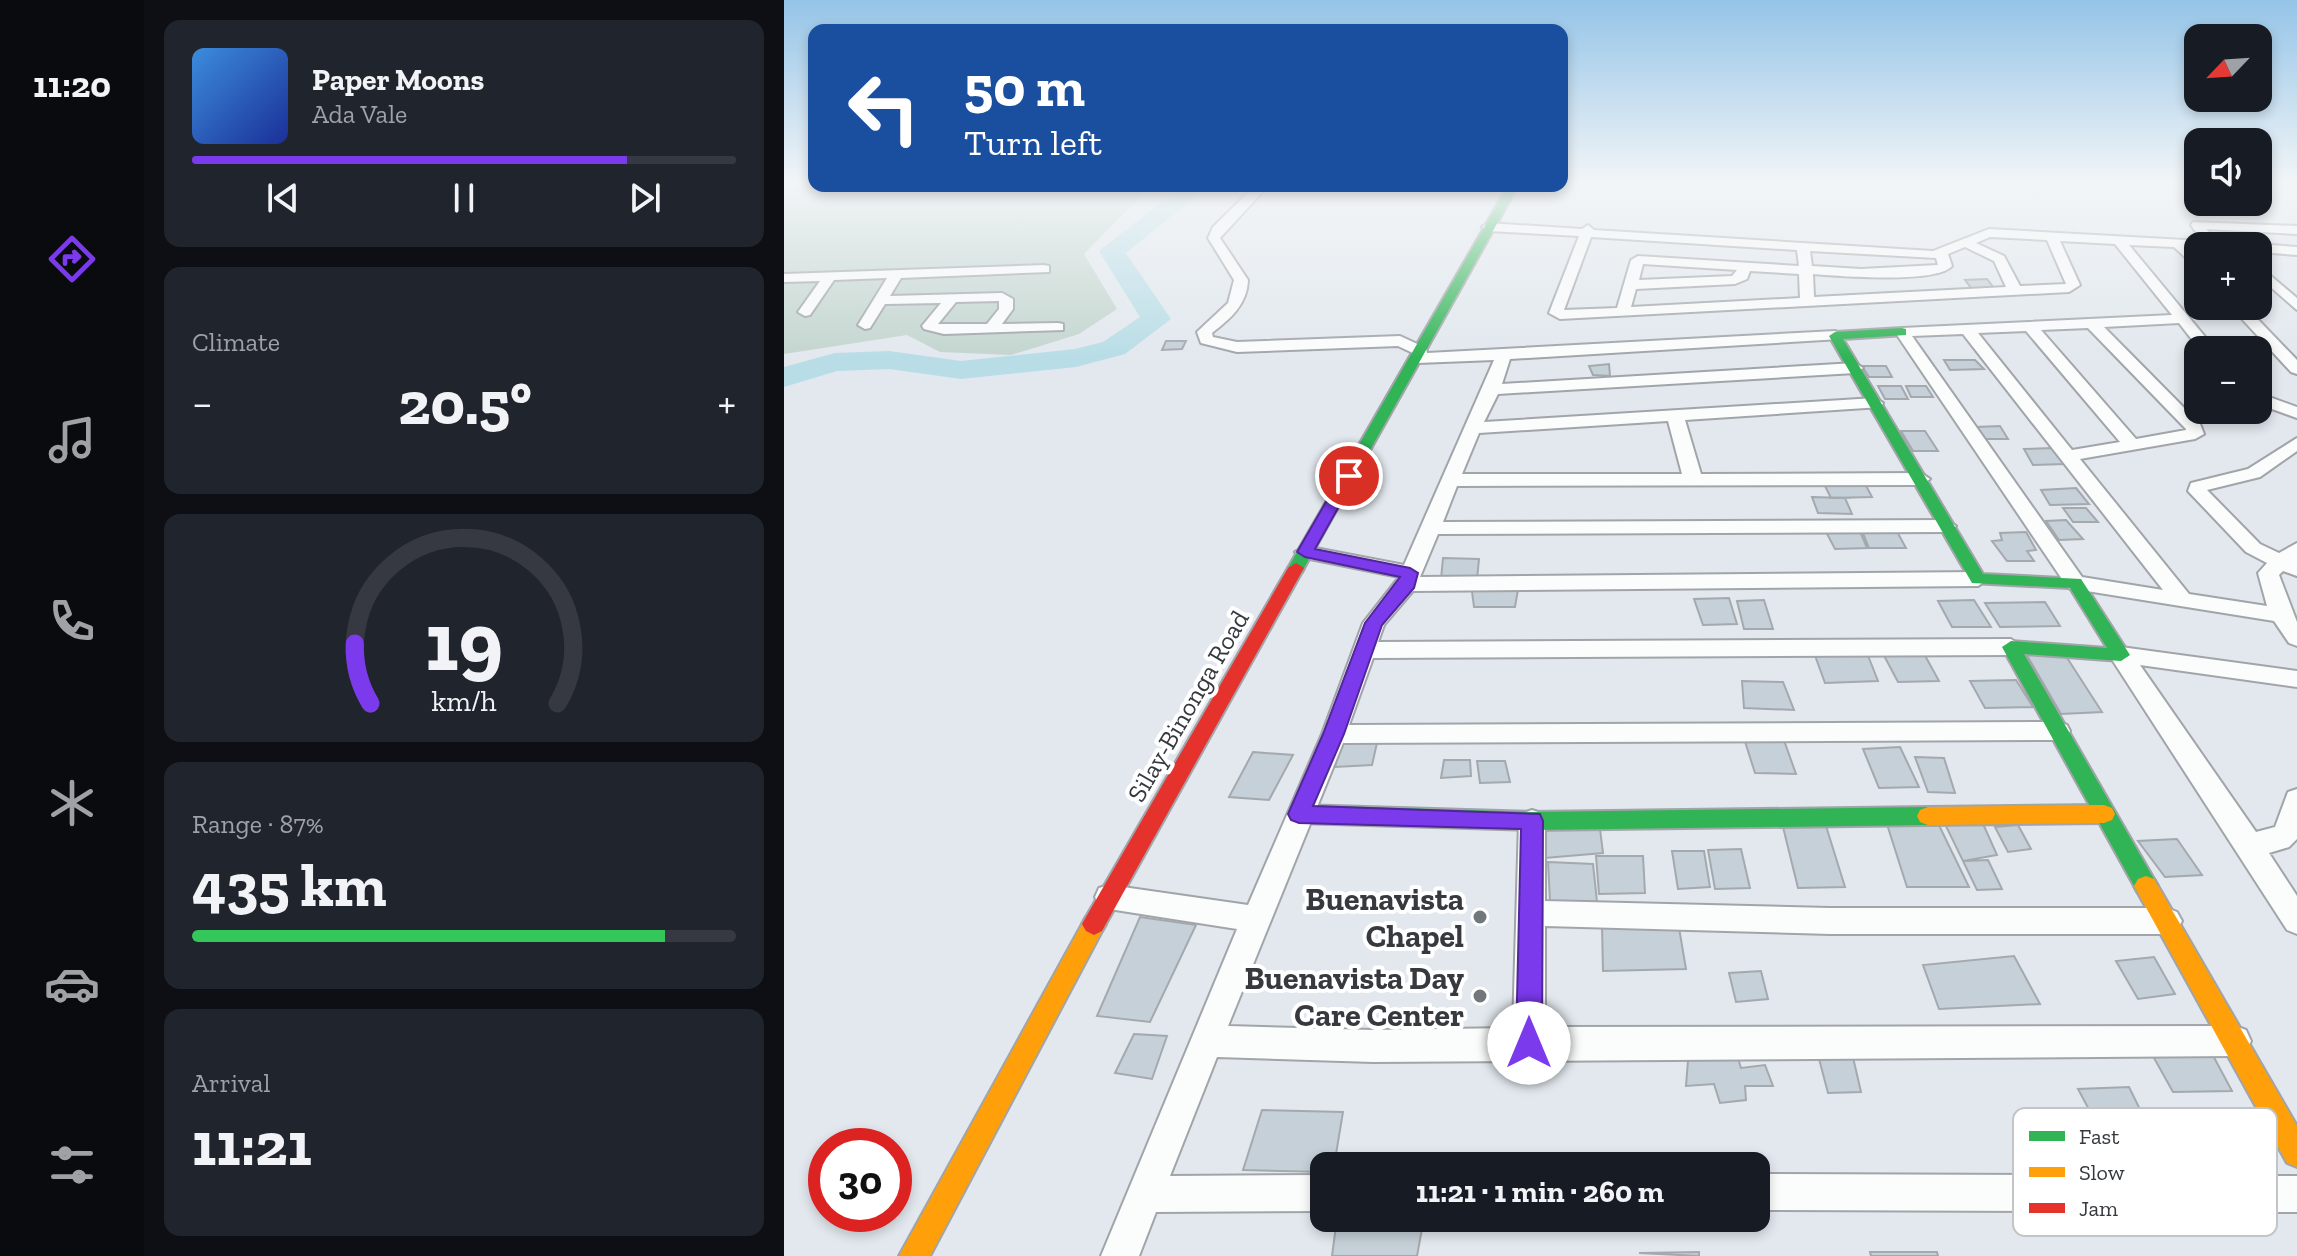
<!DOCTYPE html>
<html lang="en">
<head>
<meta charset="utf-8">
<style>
	body { margin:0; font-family:"Zilla Slab",serif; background:#20242c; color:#f1f3f6; height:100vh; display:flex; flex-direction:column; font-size:30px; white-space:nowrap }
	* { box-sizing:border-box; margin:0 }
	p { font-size:26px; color:#9ea1a6 }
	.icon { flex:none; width:44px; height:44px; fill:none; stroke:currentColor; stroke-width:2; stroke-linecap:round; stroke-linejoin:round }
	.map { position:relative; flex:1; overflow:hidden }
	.details { display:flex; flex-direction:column; gap:20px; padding:20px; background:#0d0f14; width:640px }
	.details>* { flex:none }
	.top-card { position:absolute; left:24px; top:24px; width:760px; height:168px; border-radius:16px; box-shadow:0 4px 12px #0003; background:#1a4fa0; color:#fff; overflow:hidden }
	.needle { width:52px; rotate:245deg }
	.controls { position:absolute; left:1400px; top:24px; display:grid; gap:16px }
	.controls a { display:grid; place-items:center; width:88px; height:88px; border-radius:16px; background:#171b24; box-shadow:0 4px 12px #0003; font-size:40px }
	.speed { position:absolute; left:24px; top:1128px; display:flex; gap:16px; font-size:40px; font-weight:700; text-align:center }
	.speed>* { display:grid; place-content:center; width:104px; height:104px; border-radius:50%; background:#171b24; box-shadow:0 4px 12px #0003; line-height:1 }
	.speed .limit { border:12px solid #d22; background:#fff; color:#111 }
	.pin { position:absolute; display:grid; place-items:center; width:68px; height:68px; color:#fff; margin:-34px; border:4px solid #fff; border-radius:50%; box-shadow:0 2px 8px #0007 }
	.me { position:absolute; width:88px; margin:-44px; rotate:0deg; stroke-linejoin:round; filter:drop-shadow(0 0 6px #0008) }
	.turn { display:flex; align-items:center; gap:28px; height:168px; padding:0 24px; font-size:36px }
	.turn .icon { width:104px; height:104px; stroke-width:2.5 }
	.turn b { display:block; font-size:56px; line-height:68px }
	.big { font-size:60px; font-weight:800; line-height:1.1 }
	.details .widget { flex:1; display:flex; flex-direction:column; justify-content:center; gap:12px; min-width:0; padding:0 28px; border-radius:16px; background:#20242c }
	.details .dial { align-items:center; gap:0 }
	.dial svg { height:208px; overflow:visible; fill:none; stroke:#363941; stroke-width:7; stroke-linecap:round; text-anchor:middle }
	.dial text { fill:#f1f3f6; stroke:none }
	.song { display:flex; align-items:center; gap:24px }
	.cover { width:96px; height:96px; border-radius:12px; background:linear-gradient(135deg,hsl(210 70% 55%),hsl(230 70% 35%)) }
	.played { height:8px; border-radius:4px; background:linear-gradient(90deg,#7c3aed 80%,#363941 80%) }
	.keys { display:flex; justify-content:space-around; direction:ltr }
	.heat { display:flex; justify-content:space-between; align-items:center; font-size:44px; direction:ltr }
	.charge { height:12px; border-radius:6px; background:linear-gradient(90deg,#34c759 87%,#363941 0) }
	.trip { position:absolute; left:526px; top:1152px; width:460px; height:80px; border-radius:16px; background:#171b24; box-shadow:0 4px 12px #0003; font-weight:800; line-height:80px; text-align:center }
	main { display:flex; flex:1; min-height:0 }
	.tabs { display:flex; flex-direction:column; width:144px; justify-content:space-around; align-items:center; background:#090b0e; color:#9ea1a6 }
	.tabs .icon { width:56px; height:56px }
	.tabs .selected { color:#7c3aed }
	.tabs b { font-size:36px; color:#f1f3f6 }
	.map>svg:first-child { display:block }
	.green { fill:#c3d5ce }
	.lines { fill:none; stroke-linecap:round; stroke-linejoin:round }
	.stream { stroke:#b8dde6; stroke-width:4 }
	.river { fill:#b8dde6; fill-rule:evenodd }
	.building { fill:#c6d0d8; stroke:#a4a9ad; stroke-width:2 }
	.street-casing { stroke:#a1a5a9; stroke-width:4 }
	.fast-casing { stroke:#a1a5a9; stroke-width:4 }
	.slow-casing { stroke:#a1a5a9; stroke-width:4 }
	.jam-casing { stroke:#a1a5a9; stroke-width:4 }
	.street { fill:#fbfcfc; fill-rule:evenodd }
	.fast { fill:#30b455; fill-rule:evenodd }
	.slow { fill:#ff9f0a; fill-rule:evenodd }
	.jam { fill:#e5322d; fill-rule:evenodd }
	.route { fill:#7c3aed; stroke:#51269a; stroke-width:2 }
	.poi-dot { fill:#72777c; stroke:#fff; stroke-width:3 }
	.labels { text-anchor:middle; stroke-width:8; stroke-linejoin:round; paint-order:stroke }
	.street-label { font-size:26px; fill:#363a3e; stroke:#fff }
	.near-poi-label { font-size:32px; font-weight:bold; fill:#363a3e; stroke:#fff; text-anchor:end }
	.key { fill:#fff; stroke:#c3c4c5; stroke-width:2 }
	.key-label { font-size:22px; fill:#363a3e }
</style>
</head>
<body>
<main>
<nav class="tabs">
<b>11:20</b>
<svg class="icon selected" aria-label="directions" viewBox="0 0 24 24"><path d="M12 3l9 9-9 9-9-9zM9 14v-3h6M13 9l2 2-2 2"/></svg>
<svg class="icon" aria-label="music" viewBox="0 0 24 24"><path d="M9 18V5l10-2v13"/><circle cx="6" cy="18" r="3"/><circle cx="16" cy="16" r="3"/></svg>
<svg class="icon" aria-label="phone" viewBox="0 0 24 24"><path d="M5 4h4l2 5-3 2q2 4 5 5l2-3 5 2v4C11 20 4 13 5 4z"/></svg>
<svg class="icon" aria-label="climate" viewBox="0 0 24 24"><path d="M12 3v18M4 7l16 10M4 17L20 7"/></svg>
<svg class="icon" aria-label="car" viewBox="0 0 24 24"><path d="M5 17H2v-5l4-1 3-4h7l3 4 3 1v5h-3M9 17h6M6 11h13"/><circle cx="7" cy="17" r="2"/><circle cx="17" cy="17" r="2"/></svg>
<svg class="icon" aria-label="filters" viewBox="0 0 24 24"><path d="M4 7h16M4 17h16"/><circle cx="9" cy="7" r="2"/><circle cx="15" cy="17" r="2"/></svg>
</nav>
<section class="details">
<div class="widget">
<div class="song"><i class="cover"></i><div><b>Paper Moons</b><p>Ada Vale</p></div></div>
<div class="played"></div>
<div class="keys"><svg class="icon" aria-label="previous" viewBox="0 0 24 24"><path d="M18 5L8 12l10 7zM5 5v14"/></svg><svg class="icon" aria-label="pause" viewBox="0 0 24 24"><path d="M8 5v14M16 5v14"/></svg><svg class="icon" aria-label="next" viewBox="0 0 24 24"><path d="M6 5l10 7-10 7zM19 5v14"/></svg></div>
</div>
<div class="widget"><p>Climate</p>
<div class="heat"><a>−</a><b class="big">20.5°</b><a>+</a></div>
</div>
<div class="widget dial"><svg viewBox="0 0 100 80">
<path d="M14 69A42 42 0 1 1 86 69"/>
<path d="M14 69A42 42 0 0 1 8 46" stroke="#7c3aed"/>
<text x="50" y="56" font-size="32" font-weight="700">19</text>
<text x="50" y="72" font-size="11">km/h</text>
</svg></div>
<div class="widget"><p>Range · 87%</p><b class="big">435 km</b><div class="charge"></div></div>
<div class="widget"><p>Arrival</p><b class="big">11:21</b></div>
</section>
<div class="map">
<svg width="1513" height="1256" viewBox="0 0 1513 1256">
	<rect width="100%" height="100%" fill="#e2e8ee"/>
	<path class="green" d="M0 183 30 186H367L300 254 333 309 295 334 227 355 156 352 123 335 0 354Z"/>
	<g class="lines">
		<path class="stream" d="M399 197 416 186"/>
		<path class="river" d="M386 186H408L411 197 342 253 387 319 341 354 292 367 177 379 105 369 53 371 0 387V367L51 353 105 351 177 361 291 349 319 342 356 317 315 251 387 195Z"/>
	</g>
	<path class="building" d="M1203 279 1210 288 1188 289 1181 280Z
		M382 341H402L398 349 378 350Z
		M1160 360H1191L1200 369 1166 370Z
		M825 364 826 376 809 375 805 366Z
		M1078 366H1102L1108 377H1085Z
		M1094 386H1117L1124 399H1101Z
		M1122 386H1142L1149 397H1127Z
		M1216 426 1224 439H1200L1192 427Z
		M1117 431H1141L1154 451H1129Z
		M1268 448 1280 464 1249 465 1240 449Z
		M1037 478 1079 480 1088 497 1047 498Z
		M1292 488 1305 504 1266 505 1257 490Z
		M1028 497 1061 498 1068 514 1034 513Z
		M1279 508H1302L1314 522H1289Z
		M1282 520 1299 539 1275 540 1262 521Z
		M1077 528H1111L1122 548H1085Z
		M1075 529 1083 548 1051 549 1041 530Z
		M1242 532 1252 550 1243 551 1250 561H1223L1208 541 1218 540 1216 533Z
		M659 558 695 559 693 579H657Z
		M687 584H735L731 607H690Z
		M945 598 953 624 919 625 910 599Z
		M980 600 989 629H960L953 601Z
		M1190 600 1207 627H1168L1154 601Z
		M1261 602 1276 626 1216 627 1201 603Z
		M1081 648 1094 681 1041 683 1029 650Z
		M1096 648 1138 650 1155 681 1114 682Z
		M1278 650 1318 712 1277 714 1241 652Z
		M1232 680 1249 707 1201 708 1186 681Z
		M958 681 999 682 1010 710 960 708Z
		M958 732H997L1012 774 971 773Z
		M595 734 588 765 551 767 557 736Z
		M1116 747 1135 787 1095 788 1079 749Z
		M469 752 509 755 485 800 445 797Z
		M1131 757 1160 758 1171 793 1144 792Z
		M660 760H686L687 776 657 778Z
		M693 761H721L726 782 696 783Z
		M1151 817 1185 887H1123L1101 818Z
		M1196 817 1213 855 1179 861 1158 818Z
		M815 821 819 853 761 858 756 823Z
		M1234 825 1247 849 1224 852 1211 827Z
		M1042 826 1061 887 1014 888 999 827Z
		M1393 839 1418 875 1381 877 1354 841Z
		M957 849 966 888 931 889 924 850Z
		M888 851H920L926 887 894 889Z
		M812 856H859L861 893 815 894Z
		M1204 860 1218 889 1193 890 1179 861Z
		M764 862 809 864 813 902 766 901Z
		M356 917 412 925 366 1022 313 1016Z
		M894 922 902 969 819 971 818 926Z
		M1230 956 1256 1004 1155 1009 1139 965Z
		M1370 957 1391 994 1354 999 1332 961Z
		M977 971 984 999 952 1002 945 973Z
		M350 1034 383 1036 368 1079 331 1073Z
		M905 1048H951L957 1068 981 1065 989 1086H961L962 1100 936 1103 930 1084 902 1086Z
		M1425 1048 1448 1091 1389 1092 1365 1049Z
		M1068 1053 1077 1092 1044 1093 1034 1055Z
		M1345 1087 1373 1144 1325 1147 1294 1089Z
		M478 1110 559 1112 550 1166H540V1172L459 1170Z
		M553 1218H640L633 1256H548Z
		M915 1252V1256L855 1253Z
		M1086 1252H1153L1154 1256H1087Z"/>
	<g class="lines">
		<defs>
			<path id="street" d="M471 186H484L436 238 464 280C463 305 446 319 428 333L429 337 453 342 616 336 642 348 643 353 1051 331 1059 336 1056 339 726 359 718 384 1071 363 1079 368 1071 373 714 394 700 422 1091 398 1099 403 1097 407 901 420 917 474 1137 473 1146 479 1137 485 673 486 659 522 1162 520 1172 526 1162 532 654 534 636 577 1194 572 1204 579 1194 586 629 591 600 625 594 642 1227 639 1238 647 1227 655 589 658 565 725 1274 722 1283 725 1286 731 1283 737 1274 740 559 743 444 1026 589 1030 729 1028 735 821 739 813 748 810 757 813 761 821V901L1046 908H1383L1393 912 1398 921 1393 930 1383 934H1046L761 926V1027L1451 1026 1462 1030 1467 1041 1462 1052 1451 1056 589 1062 433 1057 386 1176 540 1175V1211L372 1212 355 1256H317L453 929 325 909 315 906 311 897 315 888 325 885 464 905 538 734 579 623 615 577 521 558 511 552 521 546 620 565 710 360 634 363 626 358 631 354 614 346 453 352 417 343 413 332 444 303 450 280 424 238 429 227ZM884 421 898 474H678L695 433Z
				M1409 222 1513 226V234L1422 229 1439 246 1405 248 1414 257V269L1390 247 1345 245 1432 350H1416L1395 323 1320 327 1416 424 1420 434 1411 439 1296 459 1405 594 1483 606 1474 573 1483 563 1462 552 1404 491 1407 483 1464 469 1513 438V451L1476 477 1423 490 1476 544 1495 553 1513 543V576L1499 571 1495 575 1513 622V646L1505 643 1490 621 1284 588 1111 332 1118 328 1388 315 1331 244 1276 241 1296 285 1285 292 776 319 765 313 795 236 704 231 698 227 704 223 798 229 804 225 810 230 1149 251 1205 229 1418 241 1407 225ZM807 237 1013 250 1015 266 854 256 847 260 833 308 780 310ZM1206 237 1263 240 1282 284 1236 286 1220 256 1192 243ZM1181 247 1210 261 1222 287 1030 297 1029 274C1055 276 1153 284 1168 266L1164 254ZM1026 251 1152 258 1154 265 1077 269 1028 266ZM859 264 953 270 948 276 855 280ZM966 271 1015 274 1016 298 847 307 852 289 951 284 963 279ZM1304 328 1402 429V430L1352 439 1257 330ZM1242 331 1336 442 1288 450 1194 333ZM1179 334 1379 590 1298 577 1128 336Z
				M1474 244 1513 247V255L1474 252V246H1469Z
				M260 265 265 266V272L117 278 106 296 218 293 229 299V309L218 324 274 323 279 324V330L160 334 140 329 138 326 157 303 101 304 86 328 81 329 74 325 103 278 50 280 26 315 21 316 14 312 36 281 0 282V274ZM215 301V309L203 324H154L172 302Z
				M1474 265 1513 298V310L1474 276Z
				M1446 306H1461L1513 360V374L1507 372Z
				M1474 393 1513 407V418L1474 404Z
				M1337 647 1513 671V687L1356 665 1472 832 1491 827 1504 792 1513 789V839L1505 847 1485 853 1513 896V934L1503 930 1329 661 1326 655 1329 649Z
				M972 1174 1513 1176V1212L972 1210Z"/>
			<path id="fast" d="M724 186H734L520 568 518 572H506L504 568Z
				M1118 328 1122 329V335L1059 339 1199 574 1297 579 1346 655 1337 661 1240 654 1370 879 1374 886 1370 893 1362 896 1354 893 1218 647 1227 641 1323 648 1286 588 1188 583 1045 336 1051 332Z
				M515 805 748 812 1144 807 1152 810 1155 816 1152 822 1144 825 748 830 515 823 507 820 504 814 507 808Z"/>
			<path id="slow" d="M1320 805 1328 808 1331 814 1328 820 1320 823 1144 825 1136 822 1133 816 1136 810 1144 807Z
				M1362 876 1370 879 1513 1126V1167L1503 1163 1354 893 1350 886 1354 879Z
				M310 913 318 917 322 924 318 931 146 1256H115L302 917Z"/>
			<path id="jam" d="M512 563 520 568 318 931 310 935 302 931 298 924 302 917 504 568Z"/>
		</defs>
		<use href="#street" class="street-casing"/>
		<use href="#fast" class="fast-casing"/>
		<use href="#slow" class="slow-casing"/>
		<use href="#jam" class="jam-casing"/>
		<use href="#street" class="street"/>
		<use href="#fast" class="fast"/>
		<use href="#slow" class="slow"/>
		<use href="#jam" class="jam"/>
	</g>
	<linearGradient id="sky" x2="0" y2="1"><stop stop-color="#95c4e7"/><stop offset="0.51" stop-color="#f2f5f7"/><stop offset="1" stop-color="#f2f5f7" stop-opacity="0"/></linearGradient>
	<rect width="1513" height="359" fill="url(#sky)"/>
	<path class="route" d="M565 471 572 476 531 549 626 568 634 573 630 588 598 625 560 734 529 806 756 814 759 821 758 1043 754 1052 745 1056 735 1052 732 1043 737 829 515 823 507 820 504 814 539 734 581 623 616 577 521 557 513 552 557 476Z"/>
	<g class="poi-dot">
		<circle cx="696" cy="917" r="8"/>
		<circle cx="696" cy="996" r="8"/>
	</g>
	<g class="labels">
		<g class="street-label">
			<text transform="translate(404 706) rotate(-60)" y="9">Silay-Binonga Road</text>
		</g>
		<g class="near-poi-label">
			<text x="680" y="910">Buenavista<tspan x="680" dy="37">Chapel</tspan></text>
			<text x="680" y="989">Buenavista Day<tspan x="680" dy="37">Care Center</tspan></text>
		</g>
	</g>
	<rect x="1229" y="1108" width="264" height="128" rx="12" class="key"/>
	<rect x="1245" y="1131" width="36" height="10" fill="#30b455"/>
	<rect x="1245" y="1167" width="36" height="10" fill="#ff9f0a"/>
	<rect x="1245" y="1203" width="36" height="10" fill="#e5322d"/>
	<g class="key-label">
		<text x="1295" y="1144">Fast</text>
		<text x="1295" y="1180">Slow</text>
		<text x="1295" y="1216">Jam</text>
	</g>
</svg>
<div class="controls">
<a><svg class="needle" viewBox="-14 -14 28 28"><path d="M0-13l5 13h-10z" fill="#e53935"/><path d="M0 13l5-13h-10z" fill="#9ea1a6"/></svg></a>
<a><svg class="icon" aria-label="sound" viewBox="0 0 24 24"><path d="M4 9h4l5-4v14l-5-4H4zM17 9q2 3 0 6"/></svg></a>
<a>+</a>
<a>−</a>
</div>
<div class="speed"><div class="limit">30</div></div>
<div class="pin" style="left:565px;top:476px;background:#d93025"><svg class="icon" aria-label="arrive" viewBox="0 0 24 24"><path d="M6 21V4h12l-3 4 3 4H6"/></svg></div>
<svg class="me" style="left:745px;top:1043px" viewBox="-20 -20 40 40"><circle r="19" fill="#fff"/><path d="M0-13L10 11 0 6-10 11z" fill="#7c3aed"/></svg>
<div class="trip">11:21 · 1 min · 260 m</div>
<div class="top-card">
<div class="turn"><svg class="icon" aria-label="left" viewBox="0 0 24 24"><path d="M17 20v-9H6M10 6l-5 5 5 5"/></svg><div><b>50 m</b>Turn left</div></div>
</div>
</div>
</main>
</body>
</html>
